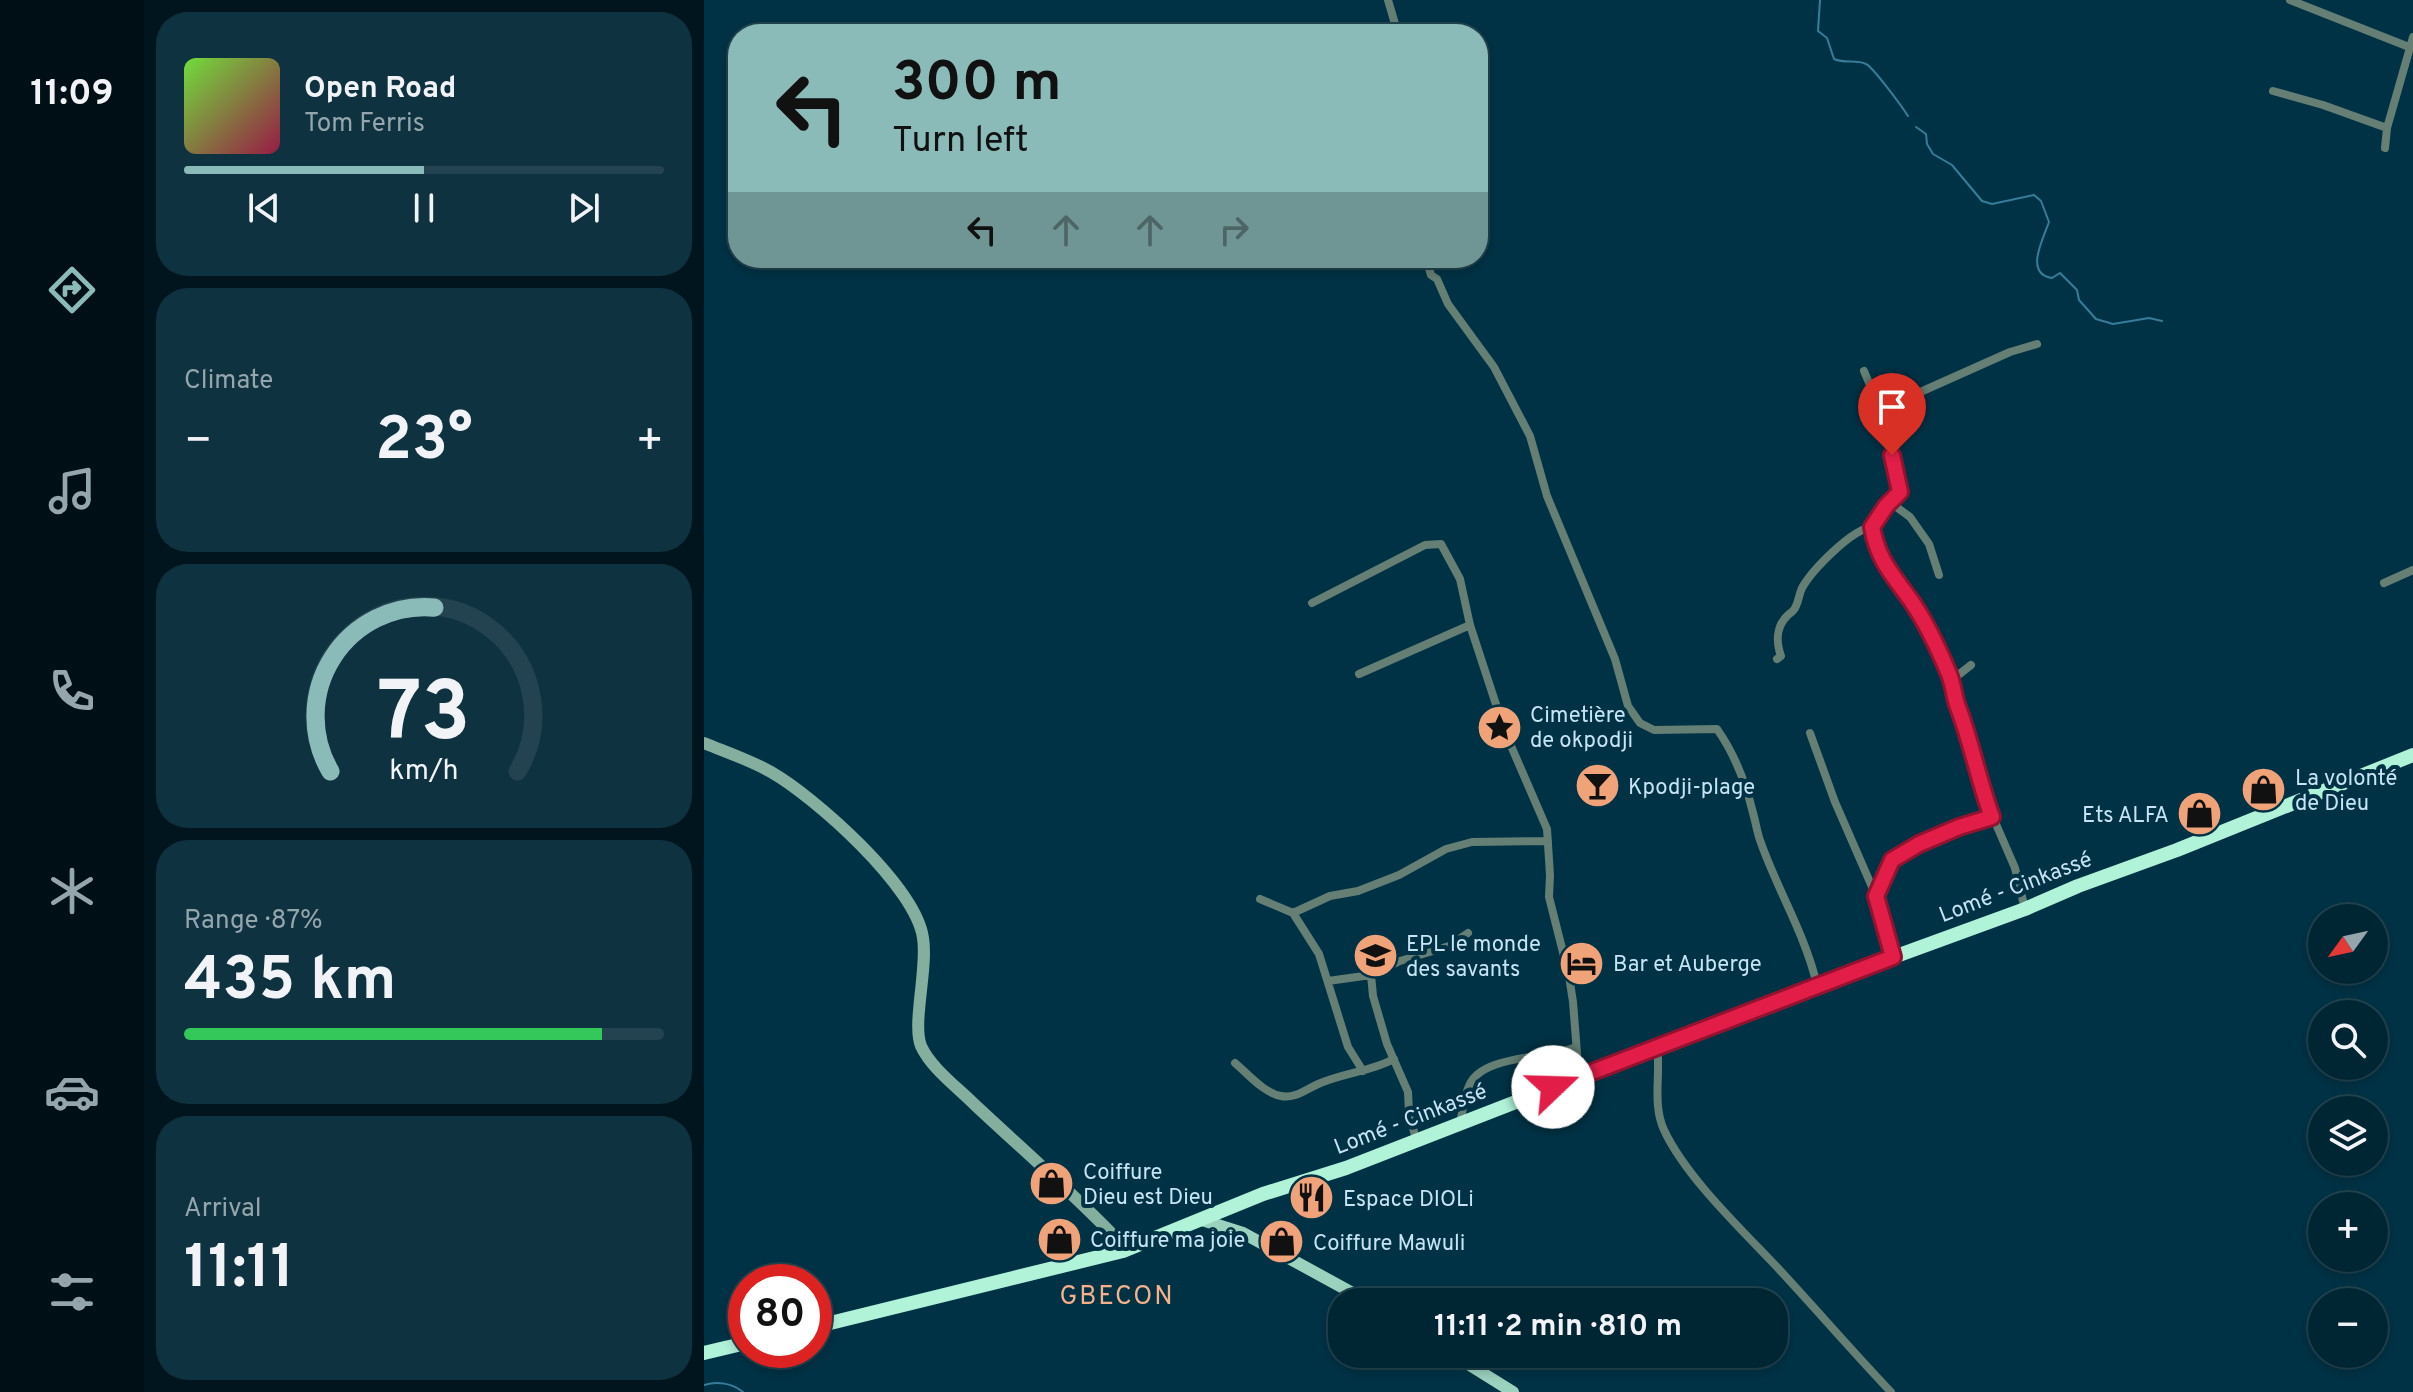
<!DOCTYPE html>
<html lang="en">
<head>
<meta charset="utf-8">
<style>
	body { margin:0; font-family:Overpass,sans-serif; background:#0e3240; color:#f1f3f6; height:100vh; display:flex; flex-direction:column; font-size:30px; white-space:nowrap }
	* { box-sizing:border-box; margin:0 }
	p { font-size:26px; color:#95a5ac }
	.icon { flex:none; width:44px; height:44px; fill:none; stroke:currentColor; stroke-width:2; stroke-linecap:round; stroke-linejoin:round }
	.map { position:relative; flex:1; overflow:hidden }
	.side { display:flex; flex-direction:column; gap:12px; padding:12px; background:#00151d; width:560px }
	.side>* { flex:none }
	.guide { position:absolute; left:24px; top:24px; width:760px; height:244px; border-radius:32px; box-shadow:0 4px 12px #0003,0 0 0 2px #22434f; background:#8bbbb9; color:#111; overflow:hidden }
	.needle { width:52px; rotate:237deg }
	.buttons { position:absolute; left:1604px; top:904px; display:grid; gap:16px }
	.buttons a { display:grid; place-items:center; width:80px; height:80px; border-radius:50%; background:#002634; box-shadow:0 4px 12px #0003,0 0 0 2px #22434f; font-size:40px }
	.speed { position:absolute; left:24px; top:1264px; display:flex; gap:16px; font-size:40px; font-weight:700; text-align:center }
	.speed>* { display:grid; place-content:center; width:104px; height:104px; border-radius:50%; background:#002634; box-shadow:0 4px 12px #0003,0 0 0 2px #22434f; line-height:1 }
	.speed .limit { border:12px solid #d22; background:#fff; color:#111 }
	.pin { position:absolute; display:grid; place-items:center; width:68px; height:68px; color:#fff; margin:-82px -34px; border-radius:50% 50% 50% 0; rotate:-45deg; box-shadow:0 0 8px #0007 }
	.pin .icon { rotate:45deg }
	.me { position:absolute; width:88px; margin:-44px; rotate:69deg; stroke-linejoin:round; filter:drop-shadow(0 0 6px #0008) }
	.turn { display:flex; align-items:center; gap:28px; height:168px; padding:0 32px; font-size:36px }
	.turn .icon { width:104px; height:104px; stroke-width:2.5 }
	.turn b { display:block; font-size:56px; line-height:68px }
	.lanes { display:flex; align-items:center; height:76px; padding:0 32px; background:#0003; justify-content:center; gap:40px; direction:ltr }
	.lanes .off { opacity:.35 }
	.big { font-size:60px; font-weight:700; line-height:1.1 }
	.side .tile { flex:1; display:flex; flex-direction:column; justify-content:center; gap:12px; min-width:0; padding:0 28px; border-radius:32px; background:#0e3240 }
	.side .dial { align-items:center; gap:0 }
	.dial svg { height:208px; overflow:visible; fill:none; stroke:#22434f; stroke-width:7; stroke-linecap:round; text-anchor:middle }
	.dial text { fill:#f1f3f6; stroke:none }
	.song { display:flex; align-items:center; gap:24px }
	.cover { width:96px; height:96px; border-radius:12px; background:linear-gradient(135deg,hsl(100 70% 55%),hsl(340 70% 35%)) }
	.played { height:8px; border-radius:4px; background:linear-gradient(90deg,#8bbbb9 50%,#22434f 50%) }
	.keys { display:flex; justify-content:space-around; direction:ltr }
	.heat { display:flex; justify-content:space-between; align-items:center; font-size:44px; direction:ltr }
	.charge { height:12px; border-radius:6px; background:linear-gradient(90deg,#34c759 87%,#22434f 0) }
	.trip { position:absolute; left:624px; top:1288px; width:460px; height:80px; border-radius:32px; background:#002634; box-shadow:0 4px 12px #0003,0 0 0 2px #22434f; font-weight:700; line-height:80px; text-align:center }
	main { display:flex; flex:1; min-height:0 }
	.dock { display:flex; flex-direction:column; width:144px; justify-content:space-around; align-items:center; background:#000f15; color:#95a5ac }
	.dock .icon { width:56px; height:56px }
	.dock .selected { color:#8bbbb9 }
	.dock b { font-size:36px; color:#f1f3f6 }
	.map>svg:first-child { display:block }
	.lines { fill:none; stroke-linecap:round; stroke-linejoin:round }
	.stream { stroke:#367d9b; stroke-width:2 }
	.street { stroke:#657f75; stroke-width:8 }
	.secondary { stroke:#84ae9d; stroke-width:12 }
	.primary { stroke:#9bd2bd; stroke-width:12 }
	.highway { stroke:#b0f3d9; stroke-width:14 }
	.route-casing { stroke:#92132f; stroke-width:20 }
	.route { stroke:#e11d48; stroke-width:14 }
	.labels { text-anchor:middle; stroke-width:8; stroke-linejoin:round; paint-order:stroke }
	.poi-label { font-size:22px; fill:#c6e4f3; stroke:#003245; text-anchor:start }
	.street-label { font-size:22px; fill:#c6e4f3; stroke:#003245 }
	.quarter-label { font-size:26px; letter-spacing:2px; fill:#f8b089; stroke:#003245 }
</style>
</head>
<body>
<main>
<nav class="dock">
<b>11:09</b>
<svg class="icon selected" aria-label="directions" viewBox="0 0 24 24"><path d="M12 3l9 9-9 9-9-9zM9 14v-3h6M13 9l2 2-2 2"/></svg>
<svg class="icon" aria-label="music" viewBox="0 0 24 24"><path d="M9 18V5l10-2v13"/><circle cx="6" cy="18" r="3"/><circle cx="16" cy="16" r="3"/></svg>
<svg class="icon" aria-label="phone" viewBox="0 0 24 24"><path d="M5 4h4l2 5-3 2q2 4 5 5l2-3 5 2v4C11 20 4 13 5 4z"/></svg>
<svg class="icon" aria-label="climate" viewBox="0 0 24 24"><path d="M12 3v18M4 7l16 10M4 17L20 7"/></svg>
<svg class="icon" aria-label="car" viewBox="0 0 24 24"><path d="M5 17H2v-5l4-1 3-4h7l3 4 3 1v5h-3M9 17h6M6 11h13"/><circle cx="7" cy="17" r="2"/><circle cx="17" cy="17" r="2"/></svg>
<svg class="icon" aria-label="filters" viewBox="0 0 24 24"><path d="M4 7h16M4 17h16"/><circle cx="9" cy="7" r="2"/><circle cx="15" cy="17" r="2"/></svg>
</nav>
<section class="side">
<div class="tile">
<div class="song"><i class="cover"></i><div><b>Open Road</b><p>Tom Ferris</p></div></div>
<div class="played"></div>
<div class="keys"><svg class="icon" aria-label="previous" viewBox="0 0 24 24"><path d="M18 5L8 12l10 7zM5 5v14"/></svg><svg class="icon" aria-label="pause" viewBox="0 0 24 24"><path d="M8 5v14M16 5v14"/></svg><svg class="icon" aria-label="next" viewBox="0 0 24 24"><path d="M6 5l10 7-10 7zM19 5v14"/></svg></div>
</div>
<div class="tile"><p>Climate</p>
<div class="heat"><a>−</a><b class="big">23°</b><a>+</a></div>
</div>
<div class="tile dial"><svg viewBox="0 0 100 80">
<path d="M14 69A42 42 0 1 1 86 69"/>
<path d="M14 69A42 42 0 0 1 54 6" stroke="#8bbbb9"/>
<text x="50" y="56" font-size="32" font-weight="700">73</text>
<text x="50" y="72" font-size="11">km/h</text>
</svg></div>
<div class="tile"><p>Range · 87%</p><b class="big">435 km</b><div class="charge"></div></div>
<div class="tile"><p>Arrival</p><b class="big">11:11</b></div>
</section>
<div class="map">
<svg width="1709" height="1392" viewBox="0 0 1709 1392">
	<rect width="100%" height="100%" fill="#003245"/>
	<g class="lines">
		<path class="stream" d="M1116 0 1114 31 1123 38 1130 59C1141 64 1152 59 1162 64 1169 67 1199 108 1204 116
			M1212 127 1222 134 1223 144 1229 154 1248 165 1278 201 1288 204 1330 195 1337 201 1345 222C1339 239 1320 274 1348 278L1356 273 1373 290 1375 300 1392 319 1409 324 1445 318 1458 321
			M0 1385C13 1381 28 1383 39 1392"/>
		<path class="street" d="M684 0 694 34
			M1586 0 1705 47
			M1569 91 1619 105 1683 128
			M1681 148 1683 128 1709 37
			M722 258 727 275 733 279 744 304 790 367 826 436 843 496 911 659 924 706 936 723 950 730 1013 729C1030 753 1042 784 1049 813 1052 823 1053 833 1057 843 1074 891 1101 934 1113 985
			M1176 410 1306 352 1333 344
			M1187 503 1206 517 1225 544 1235 575
			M1168 527 1176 559 1209 604 1248 680 1282 801 1311 868 1321 909
			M1680 583 1709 570
			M608 603 721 545 737 544 756 579 766 625 801 732 843 829 846 875 845 897 865 976 869 1002 873 1053 870 1079
			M1073 659 1077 656C1072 642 1072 626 1084 615 1089 610 1089 613 1092 606 1095 600 1095 594 1098 588 1108 570 1148 529 1168 527L1176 514 1196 492 1174 404 1160 371
			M655 674 766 625
			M1248 680 1267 665
			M1106 733 1131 802 1172 896 1189 957
			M1172 896C1176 884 1180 870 1188 860 1202 842 1265 824 1288 817
			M556 899 589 913 615 954 644 1047 659 1071
			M589 913 626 896 654 891 695 875 742 849 768 842 844 841
			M667 975 669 996 683 1044 704 1092 705 1113 712 1139
			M624 981 667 975 696 961 745 946 764 933
			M953 1046C957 1074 948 1104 960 1130 982 1177 1036 1228 1072 1266 1111 1308 1148 1351 1187 1392
			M531 1063C544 1074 560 1093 577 1096 590 1099 601 1090 612 1085 638 1073 666 1072 690 1059
			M756 1122C759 1111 760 1097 765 1086 777 1054 846 1059 872 1047"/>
		<path class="secondary" d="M0 743C22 752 46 760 67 772 111 797 212 887 219 938 224 968 208 1024 217 1046 227 1068 253 1087 270 1104 316 1147 363 1188 407 1233L419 1251"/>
		<path class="primary" d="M498 1220 539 1233 665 1302
			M748 1354 809 1392"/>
		<path class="highway" d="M110 1327 419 1251 559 1194 642 1168 1113 985 1321 909 1374 886 1473 850 1709 755
			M0 1353 42 1343"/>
	</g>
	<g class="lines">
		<defs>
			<path id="route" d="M849 1087 1189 957 1172 896 1188 860 1215 844 1255 827 1288 817C1275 782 1268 745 1255 710 1250 699 1250 686 1245 674 1235 650 1223 624 1208 602 1189 575 1174 561 1168 527L1182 506 1196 492 1188 455"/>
		</defs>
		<use href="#route" class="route-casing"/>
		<use href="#route" class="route"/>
	</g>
	<defs>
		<symbol id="sight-disc" viewBox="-11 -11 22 22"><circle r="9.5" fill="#f0a279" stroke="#003245"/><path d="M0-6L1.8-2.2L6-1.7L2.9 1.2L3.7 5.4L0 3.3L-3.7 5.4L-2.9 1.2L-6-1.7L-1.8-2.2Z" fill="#111"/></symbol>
		<symbol id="bar-disc" viewBox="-11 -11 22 22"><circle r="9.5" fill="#f0a279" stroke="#003245"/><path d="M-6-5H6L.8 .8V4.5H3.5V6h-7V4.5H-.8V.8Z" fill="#111"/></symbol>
		<symbol id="shop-disc" viewBox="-11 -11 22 22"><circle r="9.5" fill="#f0a279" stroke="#003245"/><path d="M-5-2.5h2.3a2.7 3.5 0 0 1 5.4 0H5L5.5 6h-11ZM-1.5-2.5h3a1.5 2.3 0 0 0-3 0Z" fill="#111"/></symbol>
		<symbol id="school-disc" viewBox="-11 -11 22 22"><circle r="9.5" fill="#f0a279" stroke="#003245"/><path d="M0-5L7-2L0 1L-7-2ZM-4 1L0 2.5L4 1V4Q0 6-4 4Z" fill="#111"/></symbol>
		<symbol id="hotel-disc" viewBox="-11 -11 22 22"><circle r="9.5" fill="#f0a279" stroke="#003245"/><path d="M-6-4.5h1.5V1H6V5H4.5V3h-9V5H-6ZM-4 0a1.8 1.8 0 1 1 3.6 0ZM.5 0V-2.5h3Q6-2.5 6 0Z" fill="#111"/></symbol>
		<symbol id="restaurant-disc" viewBox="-11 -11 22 22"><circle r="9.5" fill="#f0a279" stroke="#003245"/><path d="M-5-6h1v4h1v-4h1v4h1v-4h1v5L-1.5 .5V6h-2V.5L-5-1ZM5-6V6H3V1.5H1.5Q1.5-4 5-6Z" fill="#111"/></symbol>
	</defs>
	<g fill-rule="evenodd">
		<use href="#sight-disc" x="770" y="702" width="51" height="51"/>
		<use href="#bar-disc" x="868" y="760" width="51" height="51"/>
		<use href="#shop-disc" x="1534" y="764" width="51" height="51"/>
		<use href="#shop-disc" x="1470" y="788" width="51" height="51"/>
		<use href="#school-disc" x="646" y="930" width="51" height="51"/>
		<use href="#hotel-disc" x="852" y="938" width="51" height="51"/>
		<use href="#shop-disc" x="322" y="1158" width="51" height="51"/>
		<use href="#restaurant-disc" x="582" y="1172" width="51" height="51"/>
		<use href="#shop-disc" x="330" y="1214" width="51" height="51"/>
		<use href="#shop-disc" x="552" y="1216" width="51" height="51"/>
	</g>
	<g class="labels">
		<g class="poi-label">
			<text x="826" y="722">Cimetière<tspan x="826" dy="25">de okpodji</tspan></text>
			<text x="1591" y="785">La volonté<tspan x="1591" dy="25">de Dieu</tspan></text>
			<text x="924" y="794">Kpodji-plage</text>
			<text x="1465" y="822" text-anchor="end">Ets ALFA</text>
			<text x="702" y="951">EPL le monde<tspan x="702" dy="25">des savants</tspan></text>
			<text x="909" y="971">Bar et Auberge</text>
			<text x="379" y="1179">Coiffure<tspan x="379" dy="25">Dieu est Dieu</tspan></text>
			<text x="639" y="1206">Espace DIOLi</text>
			<text x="386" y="1247">Coiffure ma joie</text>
			<text x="609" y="1250">Coiffure Mawuli</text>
		</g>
		<g class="street-label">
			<text transform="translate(1311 886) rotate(-21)" y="8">Lomé - Cinkassé</text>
			<text transform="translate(706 1118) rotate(-21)" y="8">Lomé - Cinkassé</text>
		</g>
		<g class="quarter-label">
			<text x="413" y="1304">GBECON</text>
		</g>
	</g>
</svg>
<div class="buttons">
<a><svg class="needle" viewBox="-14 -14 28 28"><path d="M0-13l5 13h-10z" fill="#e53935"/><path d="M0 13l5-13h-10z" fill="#95a5ac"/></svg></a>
<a><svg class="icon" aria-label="search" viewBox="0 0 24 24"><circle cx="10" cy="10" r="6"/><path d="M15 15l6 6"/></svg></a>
<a><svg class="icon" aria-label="layers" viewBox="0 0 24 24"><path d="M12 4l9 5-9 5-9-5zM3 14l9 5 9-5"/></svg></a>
<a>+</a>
<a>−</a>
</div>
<div class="speed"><div class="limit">80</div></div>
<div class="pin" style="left:1188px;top:455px;background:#d93025"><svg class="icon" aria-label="arrive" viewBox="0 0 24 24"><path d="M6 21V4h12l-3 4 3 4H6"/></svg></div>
<svg class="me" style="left:849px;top:1087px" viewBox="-20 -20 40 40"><circle r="19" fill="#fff"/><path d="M0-13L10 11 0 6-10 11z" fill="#e11d48"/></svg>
<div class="trip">11:11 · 2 min · 810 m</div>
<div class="guide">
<div class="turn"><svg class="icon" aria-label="left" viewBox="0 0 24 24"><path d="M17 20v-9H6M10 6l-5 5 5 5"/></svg><div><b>300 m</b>Turn left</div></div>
<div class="lanes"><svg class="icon" aria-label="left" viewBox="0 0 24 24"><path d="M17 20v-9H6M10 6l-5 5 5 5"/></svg><svg class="icon off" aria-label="ahead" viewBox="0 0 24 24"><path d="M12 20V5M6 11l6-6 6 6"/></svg><svg class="icon off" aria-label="ahead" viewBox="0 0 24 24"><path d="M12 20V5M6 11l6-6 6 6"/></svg><svg class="icon off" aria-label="right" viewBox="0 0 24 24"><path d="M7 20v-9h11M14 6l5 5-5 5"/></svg></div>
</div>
</div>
</main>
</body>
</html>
